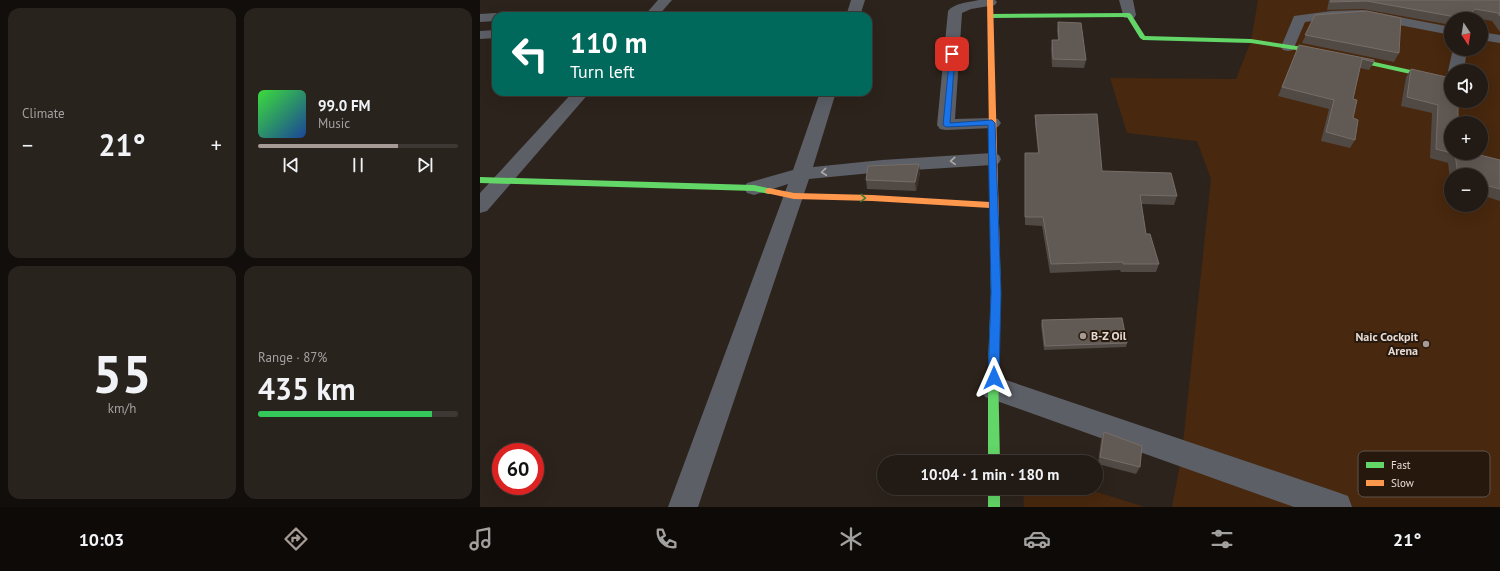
<!DOCTYPE html>
<html lang="en">
<head>
<meta charset="utf-8">
<style>
	body { margin:0; font-family:"PT Sans",sans-serif; background:#29231e; color:#f1f3f6; height:100vh; display:flex; flex-direction:column; font-size:15px; white-space:nowrap }
	* { box-sizing:border-box; margin:0 }
	p { font-size:13px; color:#a2a1a0 }
	.icon { flex:none; width:22px; height:22px; fill:none; stroke:currentColor; stroke-width:2; stroke-linecap:round; stroke-linejoin:round }
	.map { position:relative; flex:1; overflow:hidden }
	.sheet { display:flex; flex-direction:column; gap:8px; padding:8px; background:#120e0c; width:480px }
	.sheet>* { flex:none }
	.guide { position:absolute; left:12px; top:12px; width:380px; height:84px; border-radius:12px; box-shadow:0 4px 16px #0002,0 0 0 1px #3e3834; background:#00695c; color:#fff; overflow:hidden }
	.needle { width:26px; rotate:168deg }
	.buttons { position:absolute; left:964px; top:12px; display:grid; gap:8px }
	.buttons a { display:grid; place-items:center; width:44px; height:44px; border-radius:50%; background:#211a15; box-shadow:0 4px 16px #0002,0 0 0 1px #3e3834; font-size:20px }
	.speed { position:absolute; left:12px; top:443px; display:flex; gap:8px; font-size:20px; font-weight:700; text-align:center }
	.speed>* { display:grid; place-content:center; width:52px; height:52px; border-radius:50%; background:#211a15; box-shadow:0 4px 16px #0002,0 0 0 1px #3e3834; line-height:1 }
	.speed .limit { border:6px solid #d22; background:#fff; color:#111 }
	.pin { position:absolute; display:grid; place-items:center; width:34px; height:34px; color:#fff; margin:-17px; border-radius:8px; box-shadow:0 2px 6px #0006 }
	.me { position:absolute; width:44px; margin:-22px; rotate:0deg; stroke-linejoin:round; filter:drop-shadow(0 0 3px #0008) }
	.turn { display:flex; align-items:center; gap:14px; height:84px; padding:0 12px; font-size:18px }
	.turn .icon { width:52px; height:52px; stroke-width:2.5 }
	.turn b { display:block; font-size:28px; line-height:34px }
	.big { font-size:30px; font-weight:600; line-height:1.1 }
	.sheet .card { flex:1; display:flex; flex-direction:column; justify-content:center; gap:6px; min-width:0; padding:0 14px; border-radius:12px; background:#29231e }
	.sheet .dial { align-items:center; gap:0 }
	.dial b { font-size:52px; line-height:1 }
	.song { display:flex; align-items:center; gap:12px }
	.cover { width:48px; height:48px; border-radius:6px; background:linear-gradient(135deg,hsl(120 70% 55%),hsl(220 70% 35%)) }
	.played { height:4px; border-radius:2px; background:linear-gradient(90deg,#a59b94 70%,#3e3834 70%) }
	.keys { display:flex; justify-content:space-around; direction:ltr }
	.heat { display:flex; justify-content:space-between; align-items:center; font-size:22px; direction:ltr }
	.charge { height:6px; border-radius:3px; background:linear-gradient(90deg,#34c759 87%,#3e3834 0) }
	.sheet .tiles { flex:1; display:grid; gap:8px; grid-template-columns:repeat(2,1fr) }
	.trip { position:absolute; left:397px; top:455px; width:226px; height:40px; border-radius:20px; background:#211a15; box-shadow:0 4px 16px #0002,0 0 0 1px #3e3834; font-weight:600; line-height:40px; text-align:center }
	.dock { display:flex; height:64px; justify-content:space-around; align-items:center; background:#0d0a08; color:#a2a1a0 }
	.dock .icon { width:28px; height:28px }
	.dock .on { color:#a59b94 }
	.dock b { font-size:18px; color:#f1f3f6 }
	main { display:flex; flex:1; min-height:0 }
	.map>svg:first-child { display:block }
	.green { fill:#48280e; fill-rule:evenodd }
	.lines { fill:none; stroke-linecap:round; stroke-linejoin:round }
	.street { fill:#5c5f66; fill-rule:evenodd }
	.fast { fill:#63d668; fill-rule:evenodd }
	.slow { fill:#ff974d; fill-rule:evenodd }
	.wall { fill:#514944 }
	.shaded-wall { fill:#3c332d }
	.building { fill:#615953; stroke:#766d68 }
	.oneway { stroke:#afa9a8 }
	.oneway2 { stroke:#45773a }
	.route { fill:#1a73e8; stroke:#114b97 }
	.poi-dot { fill:#a59b94; stroke:#27180d; stroke-width:1.5 }
	.labels { text-anchor:middle; stroke-width:4; stroke-linejoin:round; paint-order:stroke }
	.poi-label { font-size:12px; font-weight:bold; fill:#e6dbd4; stroke:#27180d; text-anchor:start }
	.key { fill:#27180d; stroke:#605249; stroke-width:1 }
	.key-label { font-size:11px; fill:#e6dbd4 }
</style>
</head>
<body>
<main>
<section class="sheet">
<div class="tiles">
<div class="card"><p>Climate</p>
<div class="heat"><a>−</a><b class="big">21°</b><a>+</a></div>
</div>
<div class="card">
<div class="song"><i class="cover"></i><div><b>99.0 FM</b><p>Music</p></div></div>
<div class="played"></div>
<div class="keys"><svg class="icon" aria-label="previous" viewBox="0 0 24 24"><path d="M18 5L8 12l10 7zM5 5v14"/></svg><svg class="icon" aria-label="pause" viewBox="0 0 24 24"><path d="M8 5v14M16 5v14"/></svg><svg class="icon" aria-label="next" viewBox="0 0 24 24"><path d="M6 5l10 7-10 7zM19 5v14"/></svg></div>
</div>
<div class="card dial"><b>55</b><p>km/h</p></div>
<div class="card"><p>Range · 87%</p><b class="big">435 km</b><div class="charge"></div></div>
</div>
</section>
<div class="map">
<svg width="1020" height="507" viewBox="0 0 1020 507">
	<rect width="100%" height="100%" fill="#2c231c"/>
	<path class="green" d="M778 0H1020V507H692L702 453 731 179 717 141 647 133 630 78 756 79 771 41ZM971 19H1001V49H971ZM971 71H1001V101H971ZM971 123H1001V153H971ZM971 175H1001V205H971Z
		M543 488H604L665 507H544Z"/>
	<g class="lines">
		<path class="street" d="M178 0H192L178 16H164Z
			M371 0H385L380 16H366Z
			M499 0H515L517 2 515 5 491 9 482 13 475 119 512 118 518 119 521 123 518 127 512 128 466 130 460 129 457 125 468 11C474 3 490 2 499 0Z
			M639 0H653L656 15 654 18H644Z
			M883 10 971 27V35L883 18 851 19 825 22 813 50 808 51 803 50 801 47 814 16 851 11Z
			M16 13 22 16H16V21L0 22V14Z
			M16 30V38L0 39V31Z
			M1001 32 1020 35V43L1001 40Z
			M973 49H987L984 71H971V74L968 71Z
			M93 92H110L7 211 0 213V193Z
			M340 92H356L333 167 402 160 512 153 519 155 521 159 519 163 512 165 402 172 329 179 218 507H188L308 184 274 195 267 193 264 188 267 183 313 170Z
			M514 376 857 492 868 496 872 507H814L514 400 505 397 501 388 505 379Z"/>
		<path class="fast" d="M649 13 651 14 665 36 771 39 836 49 971 79V83L836 53 771 43 663 40 660 38 647 17 510 18 507 16 510 14Z
			M0 177 274 185 292 189 293 191 289 194 274 191 0 183Z
			M515 257 518 258 520 260 521 293 518 367 520 462H508V367L511 293 510 260 512 258Z
			M508 488H520V507H508Z"/>
		<path class="slow" d="M507 0H513L520 260 518 262H512L510 260V208L392 201 314 199 286 193 285 191 286 189 289 188 314 193 392 195 510 202Z"/>
	</g>
	<path class="wall" d="M849 0H1020V32L1012 21 990 17 988 19H971V25L883 9 847 10Z
		M835 15 919 53 914 62 822 43Z
		M578 22 606 60 604 68 572 67 571 49 572 40H578L577 30Z
		M819 45 894 62 889 70 880 68 873 99V118L875 140 870 148 841 141 849 109 798 96Z
		M931 69 971 101H981L978 105 971 123V153H992L1020 160V201L1001 195V175H971V187L968 163 950 158 952 113 921 106 926 77Z
		M555 115 622 171 697 196 694 205 661 204 666 234 679 264 676 272H641L640 270 570 273 562 226 545 225V153H558L555 123Z
		M440 173 436 191 387 189 386 180Z
		M562 320 647 343 646 347 564 350 561 325Z
		M624 432 660 467 656 474 618 464 621 440Z"/>
	<path class="shaded-wall" d="M995 9 988 19H986Z
		M439 164 440 173 436 191 435 182Z"/>
	<path class="building" d="M851 0H1020V16L1018 13 995 9 986 19H976V17L887 1 850 2Z
		M887 11 921 18 919 53 825 35 835 15Z
		M578 22 601 23 606 60 573 59 572 40H579Z
		M819 45 894 60V62L882 59 873 99 877 100 873 118 878 120 875 140 846 132 854 100 802 87Z
		M931 69 971 78V101H978V123H971V153L956 149 958 105 927 97Z
		M617 114 622 171 691 173 697 196 660 195 666 234H670L679 264H643V262L571 264 563 217H545V153H559L555 115Z
		M972 153H992L1020 160V189L1001 184V175H978L975 154Z
		M439 164 435 182 386 180 388 166Z
		M642 318 647 343 565 346 562 320Z
		M624 432 662 446 660 467 620 457Z"/>
	<defs><path id="oneway-chevron" d="M-2-3.5L2.5 0L-2 3.5" fill="none" stroke-width="1.6" stroke-linecap="round" stroke-linejoin="round"/></defs>
	<g class="oneway">
		<use href="#oneway-chevron" transform="translate(473 161) rotate(176)"/>
		<use href="#oneway-chevron" transform="translate(344 172) rotate(174)"/>
	</g>
	<use class="oneway2" href="#oneway-chevron" transform="translate(383 198) rotate(2)"/>
	<path class="route" d="M470 52 475 54 470 123 512 120 515 123 521 293 519 378 517 381 514 382 510 381 508 378 511 293 508 125 466 127 463 125Z"/>
	<g class="poi-dot">
		<circle cx="603" cy="336" r="4"/>
		<circle cx="946" cy="344" r="4"/>
	</g>
	<g class="labels">
		<g class="poi-label">
			<text x="611" y="340">B-Z Oil</text>
			<text x="938" y="341" text-anchor="end">Naic Cockpit<tspan x="938" dy="14">Arena</tspan></text>
		</g>
	</g>
	<rect x="878" y="451" width="132" height="46" rx="6" class="key"/>
	<rect x="886" y="462" width="18" height="6" fill="#63d668"/>
	<rect x="886" y="480" width="18" height="6" fill="#ff974d"/>
	<g class="key-label">
		<text x="911" y="469">Fast</text>
		<text x="911" y="487">Slow</text>
	</g>
</svg>
<div class="buttons">
<a><svg class="needle" viewBox="-14 -14 28 28"><path d="M0-13l5 13h-10z" fill="#e53935"/><path d="M0 13l5-13h-10z" fill="#a2a1a0"/></svg></a>
<a><svg class="icon" aria-label="sound" viewBox="0 0 24 24"><path d="M4 9h4l5-4v14l-5-4H4zM17 9q2 3 0 6"/></svg></a>
<a>+</a>
<a>−</a>
</div>
<div class="speed"><div class="limit">60</div></div>
<div class="pin" style="left:472px;top:54px;background:#d93025"><svg class="icon" aria-label="arrive" viewBox="0 0 24 24"><path d="M6 21V4h12l-3 4 3 4H6"/></svg></div>
<svg class="me" style="left:514px;top:378px" viewBox="-20 -20 40 40"><path d="M0-17L14 15 0 8-14 15z" fill="#1a73e8" stroke="#fff" stroke-width="4"/></svg>
<div class="trip">10:04 · 1 min · 180 m</div>
<div class="guide">
<div class="turn"><svg class="icon" aria-label="left" viewBox="0 0 24 24"><path d="M17 20v-9H6M10 6l-5 5 5 5"/></svg><div><b>110 m</b>Turn left</div></div>
</div>
</div>
</main>
<nav class="dock">
<b>10:03</b>
<svg class="icon on" aria-label="directions" viewBox="0 0 24 24"><path d="M12 3l9 9-9 9-9-9zM9 14v-3h6M13 9l2 2-2 2"/></svg>
<svg class="icon" aria-label="music" viewBox="0 0 24 24"><path d="M9 18V5l10-2v13"/><circle cx="6" cy="18" r="3"/><circle cx="16" cy="16" r="3"/></svg>
<svg class="icon" aria-label="phone" viewBox="0 0 24 24"><path d="M5 4h4l2 5-3 2q2 4 5 5l2-3 5 2v4C11 20 4 13 5 4z"/></svg>
<svg class="icon" aria-label="climate" viewBox="0 0 24 24"><path d="M12 3v18M4 7l16 10M4 17L20 7"/></svg>
<svg class="icon" aria-label="car" viewBox="0 0 24 24"><path d="M5 17H2v-5l4-1 3-4h7l3 4 3 1v5h-3M9 17h6M6 11h13"/><circle cx="7" cy="17" r="2"/><circle cx="17" cy="17" r="2"/></svg>
<svg class="icon" aria-label="filters" viewBox="0 0 24 24"><path d="M4 7h16M4 17h16"/><circle cx="9" cy="7" r="2"/><circle cx="15" cy="17" r="2"/></svg>
<b>21°</b>
</nav>
</body>
</html>
